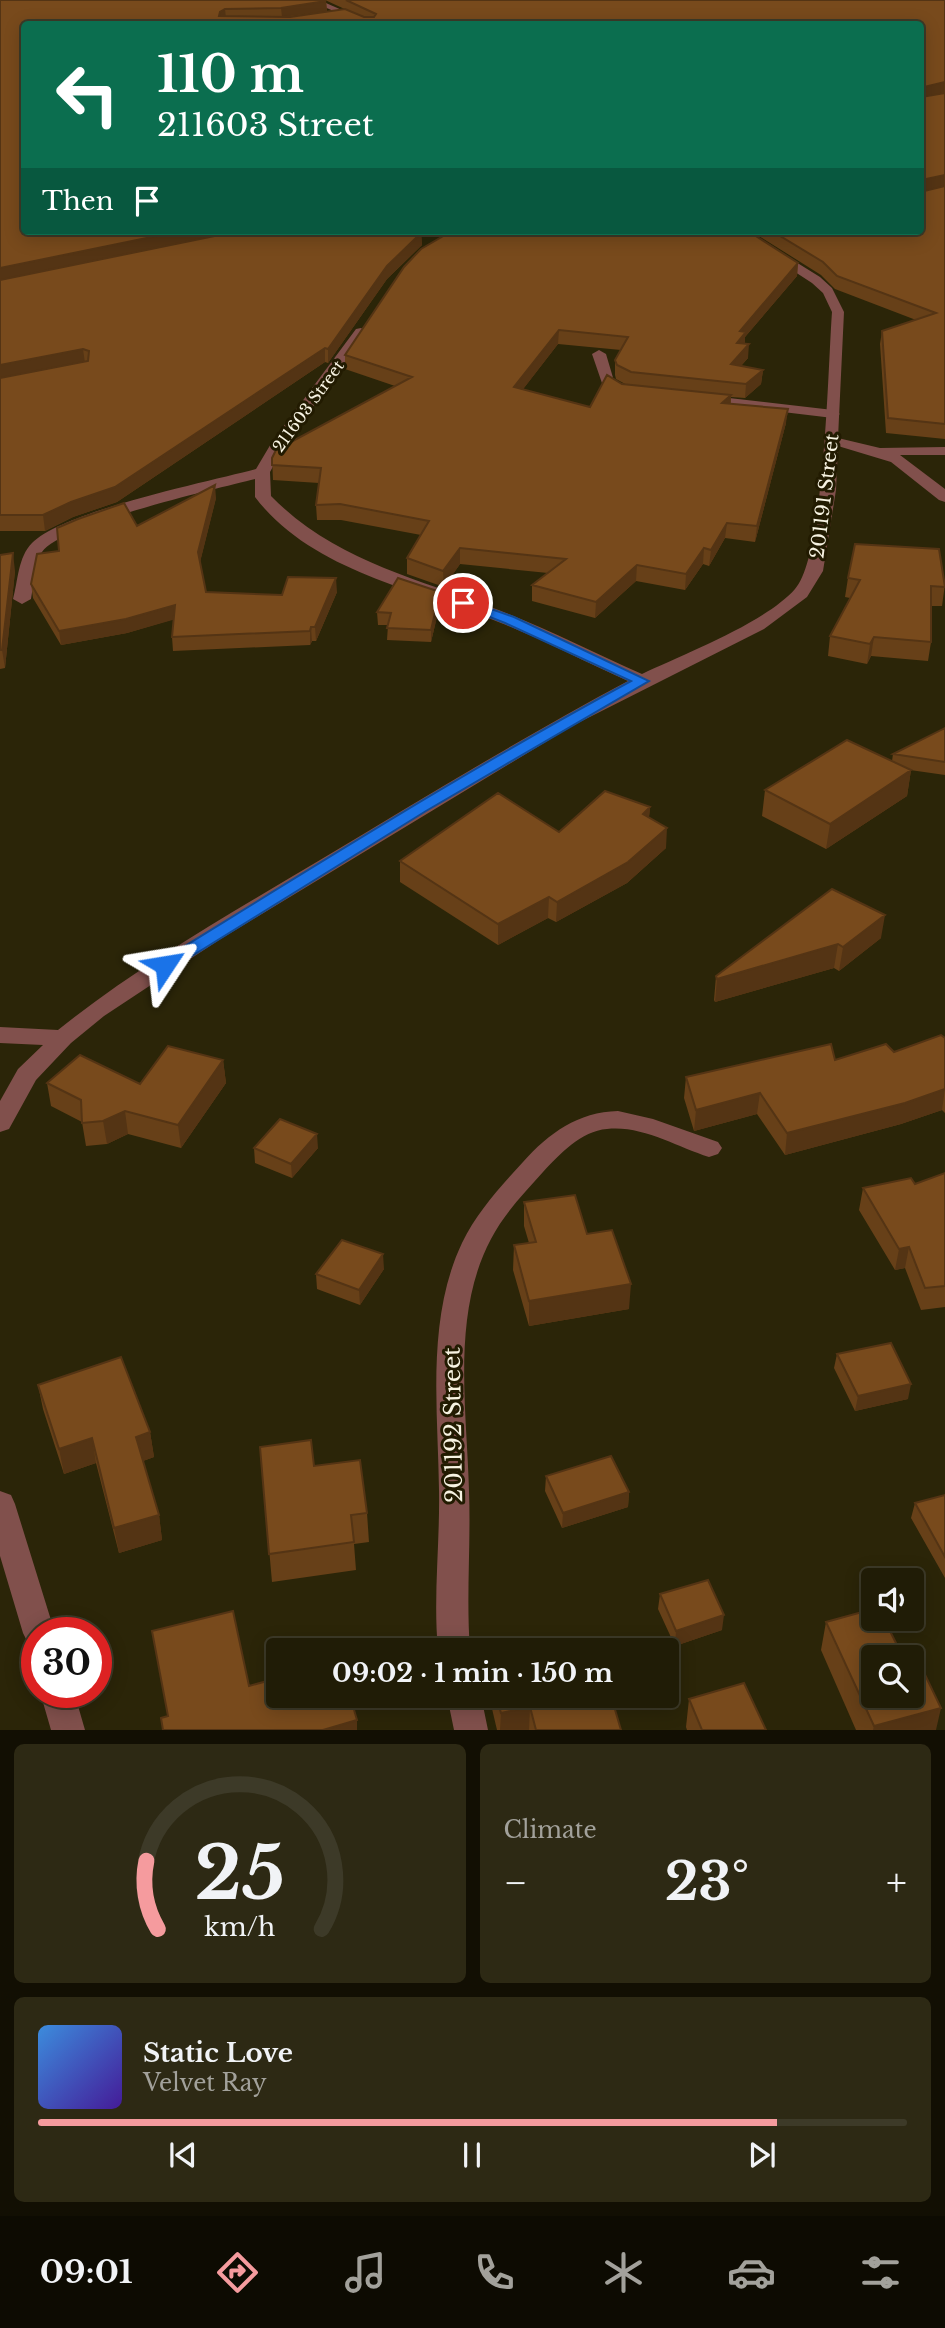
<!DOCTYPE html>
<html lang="en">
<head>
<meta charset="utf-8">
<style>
	body { margin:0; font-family:"Libre Baskerville",serif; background:#2d2914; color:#f1f3f6; height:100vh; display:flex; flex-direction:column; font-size:26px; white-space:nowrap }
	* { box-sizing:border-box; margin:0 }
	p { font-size:23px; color:#a2a19b }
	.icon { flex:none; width:38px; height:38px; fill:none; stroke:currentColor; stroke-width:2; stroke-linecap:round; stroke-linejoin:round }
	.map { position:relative; height:1730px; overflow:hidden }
	.details { display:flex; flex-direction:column; gap:14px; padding:14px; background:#120f03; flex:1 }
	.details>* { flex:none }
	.banner { position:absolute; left:21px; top:21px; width:903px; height:214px; border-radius:7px; box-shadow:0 4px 18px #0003,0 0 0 2px #3d3a28; background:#0b6e4f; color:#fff; overflow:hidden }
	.buttons { position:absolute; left:861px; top:1568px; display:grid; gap:14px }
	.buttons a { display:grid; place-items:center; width:63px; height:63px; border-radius:7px; background:#201c06; box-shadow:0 4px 18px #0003,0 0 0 2px #3d3a28; font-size:35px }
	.speed { position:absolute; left:21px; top:1617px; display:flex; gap:14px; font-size:35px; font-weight:700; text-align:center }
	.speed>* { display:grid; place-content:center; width:91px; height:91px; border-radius:50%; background:#201c06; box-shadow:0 4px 18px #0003,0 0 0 2px #3d3a28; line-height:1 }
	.speed .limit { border:10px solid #d22; background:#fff; color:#111 }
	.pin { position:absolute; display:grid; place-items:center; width:60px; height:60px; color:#fff; margin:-30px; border:4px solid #fff; border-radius:50%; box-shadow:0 2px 7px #0007 }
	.me { position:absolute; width:77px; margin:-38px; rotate:57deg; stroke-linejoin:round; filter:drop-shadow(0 0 5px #0008) }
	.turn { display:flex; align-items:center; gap:24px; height:147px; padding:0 21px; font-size:32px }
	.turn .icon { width:91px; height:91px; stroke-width:2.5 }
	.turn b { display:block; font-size:49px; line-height:60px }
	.then { display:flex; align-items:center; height:66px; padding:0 21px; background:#0003; gap:14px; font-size:26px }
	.big { font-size:52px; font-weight:700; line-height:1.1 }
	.details .tile { flex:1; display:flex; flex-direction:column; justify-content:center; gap:10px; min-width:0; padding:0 24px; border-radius:10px; background:#2d2914 }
	.details .dial { align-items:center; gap:0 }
	.dial svg { height:182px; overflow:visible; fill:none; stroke:#3d3a28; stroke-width:7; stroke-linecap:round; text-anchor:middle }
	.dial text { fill:#f1f3f6; stroke:none }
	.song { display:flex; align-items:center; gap:21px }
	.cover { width:84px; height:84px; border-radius:10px; background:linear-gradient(135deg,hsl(210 70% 55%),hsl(260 70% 35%)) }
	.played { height:7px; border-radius:4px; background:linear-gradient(90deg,#f59b9e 85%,#3d3a28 85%) }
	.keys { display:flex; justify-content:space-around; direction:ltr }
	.heat { display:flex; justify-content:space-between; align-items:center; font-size:38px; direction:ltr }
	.details .tiles { flex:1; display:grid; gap:14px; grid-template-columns:1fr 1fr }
	.tile:last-child { grid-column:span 2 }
	.trip { position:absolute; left:266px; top:1638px; width:413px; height:70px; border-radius:7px; background:#201c06; box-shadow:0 4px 18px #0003,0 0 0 2px #3d3a28; font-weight:700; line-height:70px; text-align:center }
	.tab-bar { display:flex; height:112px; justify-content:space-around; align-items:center; background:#0d0b02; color:#a2a19b }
	.tab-bar .icon { width:49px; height:49px }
	.tab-bar .active { color:#f59b9e }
	.tab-bar b { font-size:32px; color:#f1f3f6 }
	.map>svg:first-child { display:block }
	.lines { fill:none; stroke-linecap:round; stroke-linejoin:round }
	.lane { fill:#81504c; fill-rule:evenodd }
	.street { fill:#81504c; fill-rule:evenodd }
	.wall { fill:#674018; fill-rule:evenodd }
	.shaded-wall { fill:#543414 }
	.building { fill:#784a1c; stroke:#543414; stroke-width:2 }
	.route { fill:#1a73e8; stroke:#114b97; stroke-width:2 }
	.labels { text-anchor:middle; stroke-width:6; stroke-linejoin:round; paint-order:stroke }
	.far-street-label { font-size:16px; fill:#f7f3e2; stroke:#221b01 }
	.street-label { font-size:19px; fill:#f7f3e2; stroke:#221b01 }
	.near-street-label { font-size:23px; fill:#f7f3e2; stroke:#221b01 }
</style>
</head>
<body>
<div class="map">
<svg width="945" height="1730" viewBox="0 0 945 1730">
	<rect width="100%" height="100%" fill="#2b2508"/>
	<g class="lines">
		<path class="lane" d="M599 350 606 354 614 381 631 390V396H621L603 386 592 354Z
			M703 395 833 410 840 414 833 418 698 402 696 399Z"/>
		<path class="street" d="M308 0H319L374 24H364Z
			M732 231H746L820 277 832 288 844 312 838 438 880 448 945 447V455H900L945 489V502L939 500 891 462 838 446 836 490 823 571 807 597 764 629 572 726 219 940 104 1016 71 1043 36 1080 9 1129 0 1132V1101L18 1069 43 1045 0 1043V1027L58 1030C139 965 231 913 320 860 422 799 523 737 628 681 585 662 544 640 501 623 419 590 312 572 255 497V479C216 489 61 524 42 552 33 564 34 585 31 599L22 604 13 599C18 581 18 557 32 543 64 511 207 482 256 469L272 442 356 329 361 328 368 332 284 446 270 472 271 496C335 561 414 577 496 609 546 628 593 652 642 674 684 654 765 623 795 589 825 556 828 365 832 312L823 293 812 283Z
			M618 1111 653 1119 718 1142 722 1148 718 1154 709 1157C677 1147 642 1125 607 1129 581 1131 560 1154 543 1172 524 1193 504 1214 491 1239 451 1314 467 1410 469 1491 471 1544 466 1597 470 1650H438C433 1597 440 1544 439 1490 438 1409 426 1319 462 1243 477 1212 500 1187 523 1162 549 1133 578 1112 618 1111Z
			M0 1491 11 1495 15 1504 55 1633H37V1647L28 1643 23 1633 0 1556Z
			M40 1692H74L85 1730H51Z
			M447 1696H481L488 1730H454Z"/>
	</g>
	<path class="wall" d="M0 0 326 1 327 11 286 17 349 11 325 0H945V439L886 433 880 344 882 331 916 320 835 289 821 275 751 231H920V24L24 231 421 233 422 245 387 279 328 363 325 362 117 502 73 517 45 531H0Z
		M798 263 797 276 745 337V344L748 358 741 366 763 370 761 384 745 398 731 397V403L786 423 755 542 725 538 709 566 703 564 685 590 636 581 595 618 532 601V585L548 573 460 564 444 587 407 574V558L421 535 341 520H317L316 505 319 483 273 480 272 458 395 386 345 369V355ZM558 344 621 350 615 360V375L616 379 627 385 622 384 590 407 523 389Z
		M216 498 200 562 206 592 282 595 337 592 316 641H312L310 645 173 651 172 637 174 619 127 633 61 645 33 598 31 584 59 551 137 526Z
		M0 555 15 571 5 668 0 669Z
		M848 578 945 584 942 606H931V642L928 661 871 656 867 664 828 656 830 636 850 598 845 597Z
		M440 604 431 642 387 640 388 625H378L377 612Z
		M945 728V775L910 770H911L907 796 826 849 762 816 765 790 892 761 893 754Z
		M650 807 649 817 666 848 627 883 556 922 548 918 498 945 400 882V861L559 832Z
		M832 889 881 938 839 971 834 968 715 1002 714 1000 716 976Z
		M945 1038V1113L942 1110 901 1124 785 1155 757 1114 694 1131 684 1098 686 1077 835 1060 894 1052Z
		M223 1060 226 1083 181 1148 128 1134 107 1144 86 1146 82 1122 51 1106 47 1083 140 1084Z
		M254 1148H318L292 1178 255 1163Z
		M945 1173V1307L921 1310 905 1268 895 1270 859 1210 863 1188 915 1184Z
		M524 1202 587 1234 629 1309 529 1326 513 1270 514 1245 529 1243 524 1226Z
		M384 1269 360 1305 317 1289 316 1274Z
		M837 1354 908 1399 855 1411 834 1368Z
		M38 1385 150 1432 154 1457 143 1461 159 1515 162 1540 119 1553 96 1463 64 1474 43 1409Z
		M260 1447 314 1466 367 1513 369 1542 354 1544 356 1570 272 1582Z
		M546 1476 629 1492 628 1507 562 1528 545 1491Z
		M945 1495V1578L911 1518 915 1503Z
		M660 1594 722 1630 675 1646 658 1609Z
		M826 1622 873 1696 936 1730H856L821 1650Z
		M489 1696H611L621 1730H497Z
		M689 1699 766 1730H687L686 1727Z"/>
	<path class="shaded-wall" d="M326 1 327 11 282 17 281 8Z
		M225 9 226 18 220 24V12Z
		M945 82V92L920 98V88Z
		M945 175V186L920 192 921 180Z
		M181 231H243L0 281V268Z
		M421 233 422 245 387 279 328 363V349L387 266Z
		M798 263 797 276 745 337V346L736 356 740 331Z
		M559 330 558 344 514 401V387Z
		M749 344 748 358 730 378 731 364Z
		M325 348V362L117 502 73 517 45 531 43 515 71 502Z
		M83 349 85 363 0 379V365Z
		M763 370 761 384 745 398 746 384Z
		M731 395 730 410 722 403Z
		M788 409 786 423 755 542 757 526Z
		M215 485 216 498 199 566 198 552Z
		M727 523 725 538 709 566 711 550Z
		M460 548V564L444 587 443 571Z
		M704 548 703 564 685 590 686 574Z
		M13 553 15 571 5 668 2 650Z
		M637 565 636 581 595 618 596 602Z
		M336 578 337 592 316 641 315 627Z
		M440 592V604L431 642V630Z
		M175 605 176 619 127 633 61 645 59 631Z
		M311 627 312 641 310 645V631Z
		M874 637 871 656 867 664 870 644Z
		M911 770 907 796 826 849 830 824Z
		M650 807 648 827 643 814Z
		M667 828 666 848 627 883 556 922 557 902Z
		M549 897 548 918 498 945V924Z
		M885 915 881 938 839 971 843 947Z
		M838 944 834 968 715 1002 717 979Z
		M223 1060 226 1083 181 1148 178 1125Z
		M945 1089 942 1110 901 1124 785 1155 787 1133Z
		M760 1093 757 1114 694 1131 696 1110Z
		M125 1111 128 1134 107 1144 103 1121Z
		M317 1134 318 1148 292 1178 291 1164Z
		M909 1247 905 1268 895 1270 899 1249Z
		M383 1254 384 1269 360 1305 359 1290Z
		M631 1284 629 1309 529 1326V1301Z
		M911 1384 908 1399 855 1411 858 1396Z
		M150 1432 154 1457 140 1462 136 1437Z
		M92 1438 96 1463 64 1474 59 1449Z
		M629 1492 628 1507 562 1528 563 1513Z
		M159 1515 162 1540 119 1553 114 1528Z
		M724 1615 722 1630 675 1646 676 1631Z
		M530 1707 529 1730H500L501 1713Z
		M941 1708 936 1730H873L874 1726Z
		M357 1720V1730H323Z"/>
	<path class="building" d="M0 0H323L326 1 281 8 225 9 220 12 219 16 290 17 345 9 364 17H374L376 14 346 0H945V82L920 88V24H24V231H181L0 268Z
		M920 93 922 97 945 93V175L921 180 920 186Z
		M945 186V424L888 418 882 331 936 313 837 276 823 262 772 231H920V192Z
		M239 231H416L421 233 387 266 328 349 325 348 115 487 71 502 43 515H0V378L88 361 89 351 83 349 0 365V280Z
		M452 231H748L798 263 740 331 746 332 737 343 749 344 731 364 763 370 746 384 631 372 617 365 615 360 628 337 559 330 514 387 590 407 607 375 622 384 731 395 722 403 788 409 757 526 727 523 711 550 704 548 686 574 637 565 596 602 532 585 566 559 460 548 443 571 407 558 429 521 340 504 316 505 321 468 272 465V458L276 450 412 377 345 355 404 267 421 249Z
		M215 485 198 552 206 592 282 595 288 577 336 578 315 627H311L310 631 172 637 175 605 126 619 59 631 31 584 37 554 59 551 57 528 78 519 124 503 137 526Z
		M855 544 939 549 945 587 931 586V642L874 637 870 644 830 636 860 580 848 578Z
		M13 553 2 650H0V555Z
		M398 578 440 592 431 630 387 628 391 613 377 612Z
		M945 728V762L893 754Z
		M847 740 911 770 830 824 765 790Z
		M605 791 650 807 643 814 667 828 628 862 557 902 549 897 498 924 400 861 498 793 559 832Z
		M832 889 885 915 843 947 838 944 717 979 716 976Z
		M941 1035 945 1038V1089L905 1103 787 1133 760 1093 696 1110 686 1077 831 1044 835 1060 886 1044 894 1052Z
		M168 1046 223 1060 178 1125 125 1111 103 1121 82 1123 81 1100 47 1083 80 1055 140 1084Z
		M280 1119 317 1134 291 1164 254 1148Z
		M945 1173V1286L925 1288 909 1247 899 1249 863 1188 911 1178 915 1184Z
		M575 1195 587 1234 612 1230 631 1284 529 1301 514 1245 536 1242 524 1202Z
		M342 1240 383 1254 359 1290 316 1274Z
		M891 1343 911 1384 858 1396 837 1354Z
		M121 1357 150 1432 136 1437 159 1515 114 1528 92 1438 59 1449 38 1385Z
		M311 1440 314 1466 360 1460 367 1513 351 1515 354 1542 269 1554 260 1447Z
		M611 1456 629 1492 563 1513 546 1476Z
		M945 1495V1557L915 1503Z
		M708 1580 724 1615 676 1631 660 1594Z
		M873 1609V1619H884L903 1657H873V1696H912V1659L917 1658 941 1708 874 1726 826 1622Z
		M233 1611 249 1686 278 1678V1696H350L357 1720 323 1730H163L161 1718 168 1716 152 1631Z
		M744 1683 766 1730H702L689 1699Z
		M496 1696H611L621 1730H536L530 1707 501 1713Z"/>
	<path class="route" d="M463 599 514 617 649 681 426 811 171 969H159L156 965 159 962C315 866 470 768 631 681L505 623 459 605 457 603Z"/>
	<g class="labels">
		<g class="far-street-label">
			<text transform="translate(308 406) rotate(-54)" y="6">211603 Street</text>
		</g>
		<g class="street-label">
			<text transform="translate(824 496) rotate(-83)" y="7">201191 Street</text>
		</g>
		<g class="near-street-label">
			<text transform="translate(453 1425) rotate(-91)" y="8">201192 Street</text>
		</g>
	</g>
</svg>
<div class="buttons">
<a><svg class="icon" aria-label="sound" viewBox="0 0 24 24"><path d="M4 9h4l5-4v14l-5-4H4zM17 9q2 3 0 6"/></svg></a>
<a><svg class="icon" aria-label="search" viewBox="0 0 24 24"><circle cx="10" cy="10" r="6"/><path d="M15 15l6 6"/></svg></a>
</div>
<div class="speed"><div class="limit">30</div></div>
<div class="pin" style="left:463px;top:603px;background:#d93025"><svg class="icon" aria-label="arrive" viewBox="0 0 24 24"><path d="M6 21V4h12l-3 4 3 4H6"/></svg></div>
<svg class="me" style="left:165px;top:965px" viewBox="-20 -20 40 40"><path d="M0-17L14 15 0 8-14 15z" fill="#1a73e8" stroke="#fff" stroke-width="4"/></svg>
<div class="trip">09:02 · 1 min · 150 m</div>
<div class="banner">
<div class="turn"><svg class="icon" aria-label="left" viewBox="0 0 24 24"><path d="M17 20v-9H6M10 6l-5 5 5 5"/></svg><div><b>110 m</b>211603 Street</div></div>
<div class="then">Then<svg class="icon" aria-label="arrive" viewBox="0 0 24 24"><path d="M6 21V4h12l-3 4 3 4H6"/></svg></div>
</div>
</div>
<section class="details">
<div class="tiles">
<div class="tile dial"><svg viewBox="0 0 100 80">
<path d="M14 69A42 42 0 1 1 86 69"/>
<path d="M14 69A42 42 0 0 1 9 39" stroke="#f59b9e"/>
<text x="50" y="56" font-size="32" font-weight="700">25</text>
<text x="50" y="72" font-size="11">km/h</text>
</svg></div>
<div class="tile"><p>Climate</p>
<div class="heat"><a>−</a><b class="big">23°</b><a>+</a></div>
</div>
<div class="tile">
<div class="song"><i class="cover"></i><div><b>Static Love</b><p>Velvet Ray</p></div></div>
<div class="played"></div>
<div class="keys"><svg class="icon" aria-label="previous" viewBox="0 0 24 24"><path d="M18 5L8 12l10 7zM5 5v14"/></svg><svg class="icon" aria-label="pause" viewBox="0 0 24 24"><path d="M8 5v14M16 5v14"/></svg><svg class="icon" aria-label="next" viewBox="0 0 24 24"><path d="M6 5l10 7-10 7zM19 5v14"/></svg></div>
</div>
</div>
</section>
<nav class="tab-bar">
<b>09:01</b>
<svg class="icon active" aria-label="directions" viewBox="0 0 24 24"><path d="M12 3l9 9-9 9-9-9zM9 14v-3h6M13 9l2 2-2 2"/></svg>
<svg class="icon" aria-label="music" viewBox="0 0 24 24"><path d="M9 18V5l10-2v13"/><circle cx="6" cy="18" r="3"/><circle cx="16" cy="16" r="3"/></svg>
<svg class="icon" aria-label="phone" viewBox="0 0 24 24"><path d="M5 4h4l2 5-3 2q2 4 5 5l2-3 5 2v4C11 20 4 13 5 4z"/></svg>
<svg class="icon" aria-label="climate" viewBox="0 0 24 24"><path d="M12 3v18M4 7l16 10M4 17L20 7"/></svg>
<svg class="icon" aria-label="car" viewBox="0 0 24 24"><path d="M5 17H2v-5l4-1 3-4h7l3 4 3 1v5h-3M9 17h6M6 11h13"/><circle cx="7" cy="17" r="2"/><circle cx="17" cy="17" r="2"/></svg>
<svg class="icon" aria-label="filters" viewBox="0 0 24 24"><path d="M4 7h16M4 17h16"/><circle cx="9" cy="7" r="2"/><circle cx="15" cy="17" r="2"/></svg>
</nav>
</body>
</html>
